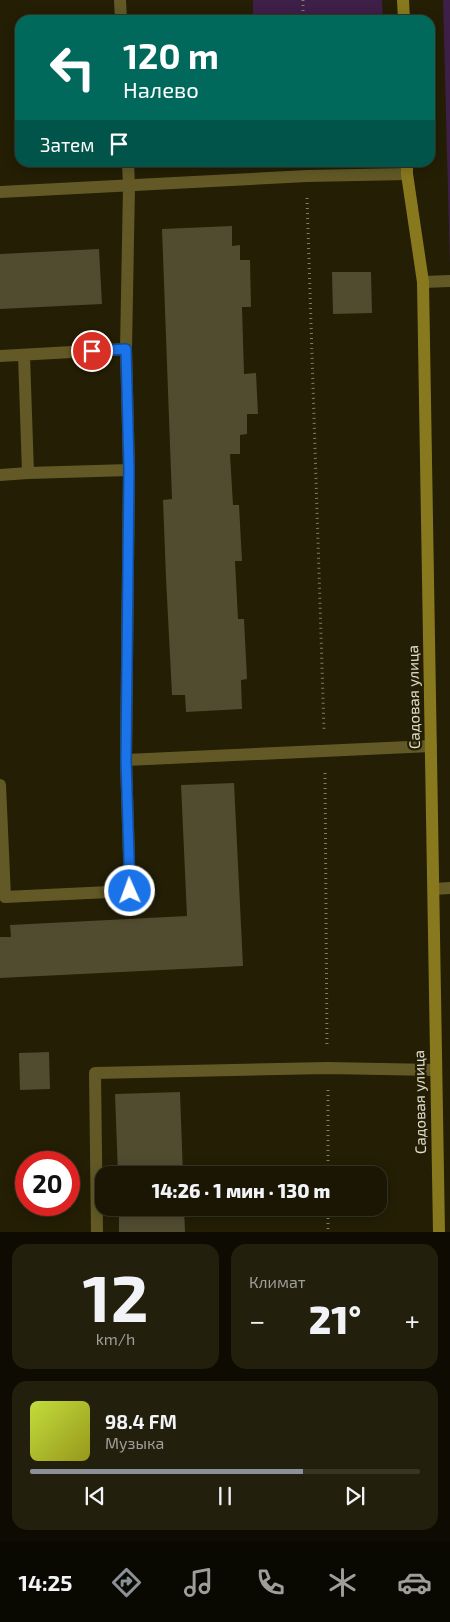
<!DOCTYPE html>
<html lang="ru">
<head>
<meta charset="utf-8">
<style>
	body { margin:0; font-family:"Exo 2",sans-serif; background:#231f0d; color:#f1f3f6; height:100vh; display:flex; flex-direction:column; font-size:19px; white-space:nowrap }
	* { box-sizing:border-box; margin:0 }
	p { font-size:16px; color:#9f9f9a }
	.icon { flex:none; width:28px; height:28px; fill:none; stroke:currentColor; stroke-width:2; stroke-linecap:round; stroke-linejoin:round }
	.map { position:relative; height:1232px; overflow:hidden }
	.sheet { display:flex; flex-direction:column; gap:12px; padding:12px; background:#0e0c02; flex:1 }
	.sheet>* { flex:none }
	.banner { position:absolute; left:15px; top:15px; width:420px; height:152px; border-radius:15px; box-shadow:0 2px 12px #0003,0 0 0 1px #383525; background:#00695c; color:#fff; overflow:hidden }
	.speed { position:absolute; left:15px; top:1151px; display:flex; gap:10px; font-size:25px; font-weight:700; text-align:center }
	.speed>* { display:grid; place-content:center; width:65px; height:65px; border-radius:50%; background:#1a1603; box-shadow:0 2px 12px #0003,0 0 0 1px #383525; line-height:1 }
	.speed .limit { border:8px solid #d22; background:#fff; color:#111 }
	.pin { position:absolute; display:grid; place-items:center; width:42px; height:42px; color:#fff; margin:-21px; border:2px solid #fff; border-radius:50%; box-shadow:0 1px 5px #0007 }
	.me { position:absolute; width:55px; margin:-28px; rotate:358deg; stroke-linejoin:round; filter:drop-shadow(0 0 4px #0008) }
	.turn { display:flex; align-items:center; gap:18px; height:105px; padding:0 25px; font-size:22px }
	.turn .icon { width:65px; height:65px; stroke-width:2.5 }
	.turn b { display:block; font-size:35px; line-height:42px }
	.then { display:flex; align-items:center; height:48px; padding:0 25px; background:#0003; gap:10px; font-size:19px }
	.big { font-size:38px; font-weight:800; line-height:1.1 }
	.sheet .widget { flex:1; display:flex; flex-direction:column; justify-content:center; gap:8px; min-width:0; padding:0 18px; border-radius:15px; background:#231f0d }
	.sheet .dial { align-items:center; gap:0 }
	.dial b { font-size:65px; line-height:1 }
	.song { display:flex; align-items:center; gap:15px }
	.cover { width:60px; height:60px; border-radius:8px; background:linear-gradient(135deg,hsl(70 70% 55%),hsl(60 70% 35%)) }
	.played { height:5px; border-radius:2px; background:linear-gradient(90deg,#8c9099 70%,#383525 70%) }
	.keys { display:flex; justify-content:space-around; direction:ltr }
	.heat { display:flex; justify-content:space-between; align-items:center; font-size:28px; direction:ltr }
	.sheet .tiles { flex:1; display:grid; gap:12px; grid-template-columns:1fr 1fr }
	.widget:last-child { grid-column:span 2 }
	.trip { position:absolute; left:95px; top:1166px; width:292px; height:50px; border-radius:15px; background:#1a1603; box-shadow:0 2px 12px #0003,0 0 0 1px #383525; font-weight:800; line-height:50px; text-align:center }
	.tab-bar { display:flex; height:80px; justify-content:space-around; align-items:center; background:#0a0901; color:#9f9f9a }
	.tab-bar .icon { width:35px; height:35px }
	.tab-bar .on { color:#8c9099 }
	.tab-bar b { font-size:22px; color:#f1f3f6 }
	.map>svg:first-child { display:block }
	.green { fill:#3e1f47 }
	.building { fill:#514b30 }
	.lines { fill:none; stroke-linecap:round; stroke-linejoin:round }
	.path { stroke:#827e69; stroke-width:3; stroke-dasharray:1 4; stroke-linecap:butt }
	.lane { stroke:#625926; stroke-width:12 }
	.street { stroke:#625926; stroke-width:12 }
	.secondary { stroke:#89791e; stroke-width:12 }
	.route-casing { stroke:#114b97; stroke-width:12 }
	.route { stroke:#1a73e8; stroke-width:9 }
	.labels { text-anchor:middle; stroke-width:4.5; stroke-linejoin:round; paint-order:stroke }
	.street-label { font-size:15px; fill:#e3e0d0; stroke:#231e04 }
</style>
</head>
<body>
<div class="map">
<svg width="450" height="1232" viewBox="0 0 450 1232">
	<rect width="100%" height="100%" fill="#231e04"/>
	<path class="green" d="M253 0H382L383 20H253Z
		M443 0H450V268Z"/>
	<path class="building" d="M232 226V246L240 245V260H250L251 307H242L244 374 256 373 258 414H247V434L240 435V454H230L233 505H239L242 561H235L238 619H244L247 679 241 680 242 709 186 712 185 695H172L166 578 163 500 172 499 162 229Z
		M99 249 102 304 0 309V254Z
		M332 272H371L372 313 333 314Z
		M234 783 243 966 0 978V937H11L10 925 187 916 181 785Z
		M49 1052 50 1089 20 1090 19 1053Z
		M180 1092 183 1175H118L115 1094Z
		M119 1208H184L185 1232H119Z"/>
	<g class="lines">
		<path class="path" d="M303 0V20
			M307 198 324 729
			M325 773 327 1047
			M328 1090V1175
			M328 1208V1232"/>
		<path class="lane" d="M120 0 121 20
			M423 282 450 281
			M0 356 126 349 129 186 128 162
			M28 473 129 470
			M0 475 28 473 24 355
			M126 760 129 470 126 349
			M0 785 5 897 130 891 126 760 431 746
			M434 889 450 888
			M97 1232 95 1073 327 1068 436 1070"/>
		<path class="street" d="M0 192 307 176 407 174"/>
		<path class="secondary" d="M403 0 404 20
			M407 162V174L423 282 439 1232"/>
	</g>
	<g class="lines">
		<defs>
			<path id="route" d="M92 351 126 349 129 470 126 760 130 891"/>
		</defs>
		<use href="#route" class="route-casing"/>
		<use href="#route" class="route"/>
	</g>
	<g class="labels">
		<g class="street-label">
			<text transform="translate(414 697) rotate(-91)" y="5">Садовая улица</text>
			<text transform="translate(420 1102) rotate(-91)" y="5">Садовая улица</text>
		</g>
	</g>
</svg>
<div class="speed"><div class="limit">20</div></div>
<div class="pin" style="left:92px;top:351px;background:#d93025"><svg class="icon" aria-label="arrive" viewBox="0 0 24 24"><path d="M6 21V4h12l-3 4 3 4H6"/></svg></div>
<svg class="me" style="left:130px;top:891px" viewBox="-20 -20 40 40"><circle r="17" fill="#1a73e8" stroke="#fff" stroke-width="3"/><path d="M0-11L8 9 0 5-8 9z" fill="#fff"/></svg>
<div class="trip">14:26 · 1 мин · 130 m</div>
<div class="banner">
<div class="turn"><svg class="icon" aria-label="left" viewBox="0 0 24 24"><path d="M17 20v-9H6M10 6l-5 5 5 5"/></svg><div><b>120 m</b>Налево</div></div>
<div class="then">Затем<svg class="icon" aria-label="arrive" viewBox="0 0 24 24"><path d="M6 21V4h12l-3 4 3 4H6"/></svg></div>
</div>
</div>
<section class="sheet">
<div class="tiles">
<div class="widget dial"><b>12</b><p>km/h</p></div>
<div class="widget"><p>Климат</p>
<div class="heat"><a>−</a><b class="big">21°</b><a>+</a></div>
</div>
<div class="widget">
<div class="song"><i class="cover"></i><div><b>98.4 FM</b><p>Музыка</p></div></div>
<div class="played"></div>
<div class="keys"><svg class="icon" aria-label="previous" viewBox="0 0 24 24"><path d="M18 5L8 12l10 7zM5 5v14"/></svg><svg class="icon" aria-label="pause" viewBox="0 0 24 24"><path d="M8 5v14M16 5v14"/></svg><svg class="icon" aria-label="next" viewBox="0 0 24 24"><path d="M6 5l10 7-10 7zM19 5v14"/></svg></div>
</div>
</div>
</section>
<nav class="tab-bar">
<b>14:25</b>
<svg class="icon on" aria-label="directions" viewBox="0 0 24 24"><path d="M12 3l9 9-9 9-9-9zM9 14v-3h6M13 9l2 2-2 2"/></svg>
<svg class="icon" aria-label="music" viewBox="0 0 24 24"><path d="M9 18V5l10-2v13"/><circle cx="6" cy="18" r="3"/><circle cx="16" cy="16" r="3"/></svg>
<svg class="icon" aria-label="phone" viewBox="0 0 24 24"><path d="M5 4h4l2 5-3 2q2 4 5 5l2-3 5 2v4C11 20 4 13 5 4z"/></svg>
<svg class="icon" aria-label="climate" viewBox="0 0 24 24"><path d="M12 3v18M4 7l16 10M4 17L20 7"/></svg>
<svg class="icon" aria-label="car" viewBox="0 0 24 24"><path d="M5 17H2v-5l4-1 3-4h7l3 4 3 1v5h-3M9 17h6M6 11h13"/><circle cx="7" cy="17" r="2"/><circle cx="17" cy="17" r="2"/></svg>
</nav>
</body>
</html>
